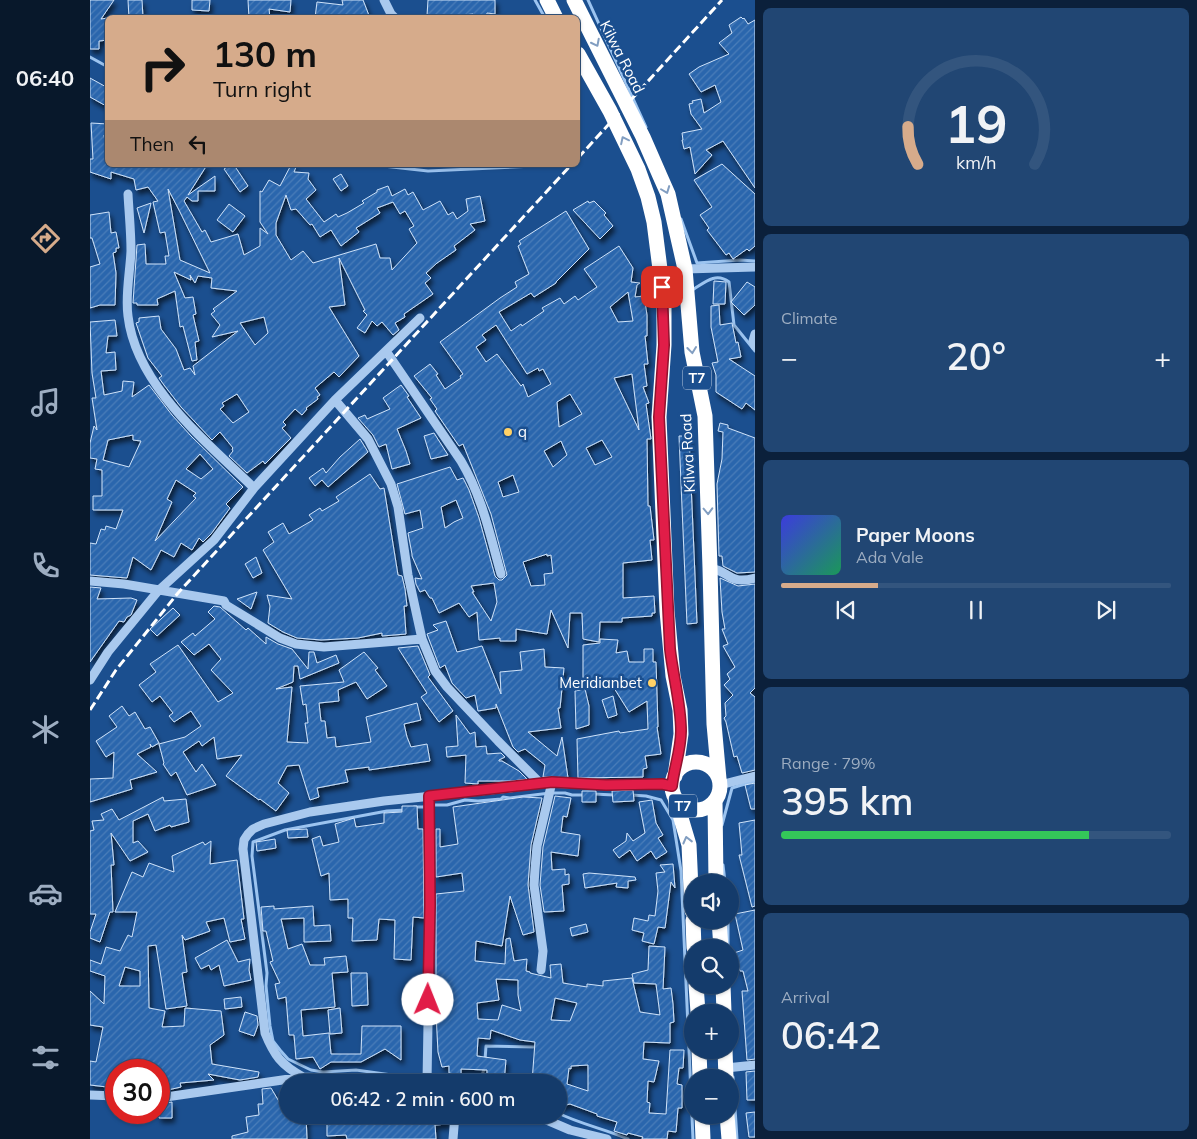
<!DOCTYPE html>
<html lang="en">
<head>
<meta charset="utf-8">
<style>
	body { margin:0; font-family:Mulish,sans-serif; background:#214673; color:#f1f3f6; height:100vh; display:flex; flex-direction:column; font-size:19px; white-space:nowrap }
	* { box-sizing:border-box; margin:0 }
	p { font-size:16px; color:#9dadc1 }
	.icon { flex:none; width:28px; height:28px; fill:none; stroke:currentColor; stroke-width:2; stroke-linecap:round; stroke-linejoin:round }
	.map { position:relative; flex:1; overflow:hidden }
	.sheet { display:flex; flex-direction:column; gap:8px; padding:8px; background:#0b203b; width:442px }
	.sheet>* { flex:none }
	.guide { position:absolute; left:15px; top:15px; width:475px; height:152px; border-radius:8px; box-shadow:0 1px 4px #0004,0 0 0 1px #33557e; background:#d6ab8b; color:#111; overflow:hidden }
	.tools { position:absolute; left:594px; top:874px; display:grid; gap:10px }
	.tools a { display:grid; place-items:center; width:55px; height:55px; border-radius:50%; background:#143b6b; box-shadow:0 1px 4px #0004,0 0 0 1px #33557e; font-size:25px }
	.speed { position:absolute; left:15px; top:1059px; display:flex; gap:10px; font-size:25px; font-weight:700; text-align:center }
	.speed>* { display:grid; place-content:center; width:65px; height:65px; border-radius:50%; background:#143b6b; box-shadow:0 1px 4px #0004,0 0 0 1px #33557e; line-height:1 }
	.speed .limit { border:8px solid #d22; background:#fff; color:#111 }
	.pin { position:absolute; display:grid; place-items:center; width:42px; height:42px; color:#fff; margin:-21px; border-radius:10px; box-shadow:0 2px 8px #0006 }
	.me { position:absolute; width:55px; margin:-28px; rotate:1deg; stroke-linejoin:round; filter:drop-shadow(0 0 4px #0008) }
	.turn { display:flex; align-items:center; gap:18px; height:105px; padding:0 25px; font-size:22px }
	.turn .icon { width:65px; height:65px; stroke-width:2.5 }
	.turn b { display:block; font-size:35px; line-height:42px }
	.then { display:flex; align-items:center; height:48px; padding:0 25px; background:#0003; gap:10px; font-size:19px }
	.big { font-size:38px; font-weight:600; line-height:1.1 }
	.sheet .card { flex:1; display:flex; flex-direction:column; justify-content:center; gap:8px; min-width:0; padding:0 18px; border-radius:8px; background:#214673 }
	.sheet .dial { align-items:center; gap:0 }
	.dial svg { height:130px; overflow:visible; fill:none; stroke:#33557e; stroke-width:7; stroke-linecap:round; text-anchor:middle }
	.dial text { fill:#f1f3f6; stroke:none }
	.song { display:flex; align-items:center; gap:15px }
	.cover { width:60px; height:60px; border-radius:8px; background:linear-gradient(135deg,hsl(240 70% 55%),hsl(150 70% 35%)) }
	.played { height:5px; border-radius:2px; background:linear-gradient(90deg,#d6ab8b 25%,#33557e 25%) }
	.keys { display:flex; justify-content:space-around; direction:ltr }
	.heat { display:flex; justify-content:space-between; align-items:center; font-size:28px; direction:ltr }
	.charge { height:8px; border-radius:4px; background:linear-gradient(90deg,#34c759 79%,#33557e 0) }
	.trip { position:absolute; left:189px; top:1074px; width:288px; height:50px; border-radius:25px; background:#143b6b; box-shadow:0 1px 4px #0004,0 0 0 1px #33557e; font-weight:600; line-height:50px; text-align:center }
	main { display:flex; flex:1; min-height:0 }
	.tab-bar { display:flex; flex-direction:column; width:90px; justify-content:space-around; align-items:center; background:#08182b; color:#9dadc1 }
	.tab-bar .icon { width:35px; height:35px }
	.tab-bar .on { color:#d6ab8b }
	.tab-bar b { font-size:22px; color:#f1f3f6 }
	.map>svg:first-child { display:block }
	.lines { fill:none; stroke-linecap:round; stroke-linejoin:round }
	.stream { stroke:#9cc4f0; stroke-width:3 }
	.building { fill:url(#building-hatch); stroke:#cfe3fa; fill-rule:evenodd; filter:url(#shadow) }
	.minor { stroke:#a9c9ee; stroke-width:9 }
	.highway { stroke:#fff; stroke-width:15 }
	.rail { stroke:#fff; stroke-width:3; stroke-dasharray:9 4; stroke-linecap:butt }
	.oneway { stroke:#829ec1 }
	.route-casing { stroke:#92132f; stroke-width:12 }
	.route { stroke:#e11d48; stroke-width:9 }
	.poi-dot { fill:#ffd166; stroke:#1b4f8f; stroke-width:2 }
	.labels { text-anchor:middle; stroke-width:5; stroke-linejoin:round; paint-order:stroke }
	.shield { fill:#1b4f8f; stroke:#bbcadd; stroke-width:1 }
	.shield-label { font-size:14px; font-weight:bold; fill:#fff }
	.street-label { font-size:15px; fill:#fff; stroke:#1b4f8f }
	.poi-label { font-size:15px; fill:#fff; stroke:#1b4f8f; text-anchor:start }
</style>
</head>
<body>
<main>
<nav class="tab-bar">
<b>06:40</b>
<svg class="icon on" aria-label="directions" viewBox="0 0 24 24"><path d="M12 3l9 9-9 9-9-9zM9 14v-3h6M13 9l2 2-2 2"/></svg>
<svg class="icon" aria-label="music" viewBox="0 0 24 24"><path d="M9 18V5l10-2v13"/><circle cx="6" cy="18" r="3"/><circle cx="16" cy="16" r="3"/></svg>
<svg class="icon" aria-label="phone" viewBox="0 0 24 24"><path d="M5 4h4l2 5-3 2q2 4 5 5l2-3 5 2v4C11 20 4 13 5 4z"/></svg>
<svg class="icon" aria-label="climate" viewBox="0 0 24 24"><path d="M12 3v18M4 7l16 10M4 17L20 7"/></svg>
<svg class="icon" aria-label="car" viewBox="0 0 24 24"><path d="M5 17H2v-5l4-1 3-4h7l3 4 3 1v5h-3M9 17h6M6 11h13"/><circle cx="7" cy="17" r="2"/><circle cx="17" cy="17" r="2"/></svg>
<svg class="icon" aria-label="filters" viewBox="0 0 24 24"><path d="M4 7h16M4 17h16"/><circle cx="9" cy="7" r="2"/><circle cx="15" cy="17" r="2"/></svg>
</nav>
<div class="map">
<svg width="665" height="1139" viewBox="0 0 665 1139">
	<defs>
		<pattern id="building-hatch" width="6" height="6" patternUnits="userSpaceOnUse" patternTransform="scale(1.25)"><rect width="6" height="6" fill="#2a66ad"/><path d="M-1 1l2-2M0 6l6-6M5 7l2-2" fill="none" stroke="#4a7db9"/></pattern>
		<filter id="shadow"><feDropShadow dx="2.5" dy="4.5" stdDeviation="2.5" flood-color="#0009"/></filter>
	</defs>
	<rect width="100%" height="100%" fill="#1b4f8f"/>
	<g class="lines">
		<path class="stream" d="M445 0 455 18
			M498 0 556 127
			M0 57 18 67
			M284 165 338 171 444 166
			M591 219 607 263 650 260 665 261
			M604 289C615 282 626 272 639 282L644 325 665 351
			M503 794 524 795
			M541 795 556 796 571 800 583 820 591 871 603 1139
			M324 807H333L339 805H357L375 800 388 801 411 799 413 797 420 798 460 793H475L482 795H494
			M316 810 297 811 195 830 163 842 162 856 177 973 176 986 180 1026 183 1041 190 1050 198 1059 221 1070 233 1072 266 1070 316 1077H347L373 1080 378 1082
			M632 825 642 788 665 781
			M633 865 635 882
			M638 920V947
			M640 1015 641 1049
			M395 1060 396 1046 447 1047
			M643 1077 647 1139
			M390 1082 395 1066
			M468 1113C490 1124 515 1129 538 1139"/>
	</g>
	<path class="building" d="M0 0H24L11 19 18 18V40L9 41V49H0Z
		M38 0H52L53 18H39Z
		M102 0H120L119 11 102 10Z
		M158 0H201L200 12 179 9 180 18H159Z
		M252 0H273L280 18H225L227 2 253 5Z
		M338 0H405V14L397 13 396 17H383V14L362 16V18L337 16Z
		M651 17 653 19 654 18 658 24 665 20V188L633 141 616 150 622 155 605 174 600 147 594 149 592 140H593L592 133 612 129 601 114 599 104 603 103 602 101 611 99 614 113 631 102 625 85 611 92 599 74 609 67 639 54 629 43 642 33 639 25Z
		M0 78 18 88V107L0 97Z
		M1 123 18 124V136L14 135 18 165H117L98 195 125 176V191H108V201H102L97 197 94 201 112 232 115 230 121 242 148 234 154 255 170 246V228L178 234 170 222V191L172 192 179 180 190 186 201 165 206 167 204 172 219 173 218 179 226 190 216 199 234 222 246 214 248 217 257 213 274 203 272 201 287 192V190L298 186 302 196 315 189 318 195 323 192 333 210 350 201 358 215 363 212 367 219 378 211 376 199 390 196 395 221 380 224 385 230 364 246 366 250 347 263 336 273 341 278 335 283 343 294 314 314 315 317 305 323 309 330 303 335 292 322 287 326 282 321 275 333 267 328 277 315 273 311 275 310 249 258 255 305 239 307 269 356 249 377 244 372 225 388 230 395 227 397 228 399 216 408 217 409 212 415 205 409 193 422 196 425 192 428 201 438 175 464 173 461 157 473 139 456 143 451 142 449 143 448 130 432 122 440 91 407 74 385 69 378 72 376 58 358 46 323 49 322V318L69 316 71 329 86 349 94 370 100 368 105 375 103 366 148 331 122 337 130 325 121 314 125 311 123 309 147 291 121 288 122 278 108 276 105 283 100 275 101 280 84 272 95 298 103 297 106 314 103 315 109 341 105 342 107 360 102 361 93 326 90 327 85 291 67 299 68 305H47V303H43L47 245 55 244 56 264H76L75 256H79L75 232 70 233 63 202 68 201 58 187 46 190 44 179 21 172V179L0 172V159H3ZM78 189 89 210 120 273 90 260ZM196 195 201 210 206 209 220 225 222 224 230 237 241 230 251 246 269 232 266 228 290 213 287 208 303 202 310 214 315 211 324 226 319 229 327 243 302 270 300 258H290L286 244 223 263 213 251 201 260 186 235V223ZM174 317 178 333 165 345 150 323ZM147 394 159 412 143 423 130 409 134 406 132 403Z
		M632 164 665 194V246L659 251 657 249 643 259 639 253 636 255 617 230 619 228 610 215 622 207 604 180Z
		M140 165H144L158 186 150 192 134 169Z
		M251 174 258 186 251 191 243 179Z
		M498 201 499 203 504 201 516 213 514 215 523 226 510 239 483 210Z
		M61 203 54 233 47 208Z
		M139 204 155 216 143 232 127 220Z
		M476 211 499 249 466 282V283L444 297 441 293 409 312 421 331 431 324 432 326 454 311 452 308 470 298 474 304 485 296 488 300 507 287 494 269 529 246 543 268 541 282 550 283 547 285 545 297 554 296 557 315V336H555L558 364H554L557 386 553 387 559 403 556 404 561 439H557L558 506H560L564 540H560L562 560 533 563V598L564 596 565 613H562V616L532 618V622H510L509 642 493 639 492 613H480L478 648 461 610 457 634 426 629V641H410V638L389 640 387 612 379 617 369 603 349 613 342 598H340L335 590 330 592 326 584 325 578 332 579 322 556V554L318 533 333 528 330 510 315 514 307 484 360 467 367 480 373 478 379 490 389 518 405 576 409 580H412L417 575 401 514 373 444 369 446 345 411 347 409 340 399 342 398 324 376 340 364 348 374 346 375 355 389 371 378 370 376 373 374 350 342 410 298 427 287 425 282 439 274 428 246 431 244 429 241ZM538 292 543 321 528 322 520 307ZM406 325 437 374 448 368 449 371 453 369 461 384 438 397 433 384 431 386 407 354 396 362 386 347 396 340 392 335ZM542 374 549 430 524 378ZM480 394 492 414 469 427 467 402ZM512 440 522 457 505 465 496 448ZM471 441 477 455 463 467 454 451ZM423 475 429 492 413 497 408 482ZM366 500 373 518 364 522 355 528 351 507ZM457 554V556L461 555 463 573 454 574 455 585 441 586 433 562ZM404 583 407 602 401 621 382 592H384L381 586Z
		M19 212 21 233 26 232 29 248H26V252L23 253 26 273 25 305H10L0 308V267L10 264 2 238H0V215Z
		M624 281 636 282 635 304H623Z
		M657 282 665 287V305L654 315 641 302Z
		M629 305 630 325 642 323 646 343 648 342 651 357 639 359 665 376V410L656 403 652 409 626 392V375L622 363 628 362 621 327V306Z
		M25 320 27 336H18L16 353 25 352 26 370 11 371 14 395 32 391 33 381 44 382 42 397 59 385 82 415 101 436 153 487 136 504 140 508 121 534 113 542 109 538 102 550 91 543 84 557 71 550 61 570 43 557 37 578 0 575V543L6 544 11 529 15 530 16 526 26 529 33 510H3V496H12V470L5 469 7 459 0 458V443L4 426 7 430 2 398H6L2 373 0 322ZM43 435V440L51 441 39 467 13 460 18 440ZM110 454 123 469 111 479 96 469ZM86 480 106 493 103 496 106 498 65 541 82 502 77 499Z
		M311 385 319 396 317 397 331 418 307 429 316 451 320 464 302 469 296 444 289 447 283 435 268 418 275 415 277 419 300 409 293 398Z
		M630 423 638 425V428L665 438V572L647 573 633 566 632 556H629L627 484 632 459 633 432 628 431Z
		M344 433 358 455 341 459 334 436Z
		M589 436H599L607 623 597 624Z
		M270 439 278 452 238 487 232 480 225 486 219 478 233 468 236 473 250 457Z
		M280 474 290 489 294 488 308 575 312 576 315 589 317 606H314L316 634 292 636V633L268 638 231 640 207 638 193 632 178 623 180 606 177 595 202 599 173 550 184 542 178 532 193 523 199 534 223 520 219 515 230 508 232 511 249 501 246 497Z
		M166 557 172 573 163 578 155 564Z
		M630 578 648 586 665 584V688L660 693 665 697V770L652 773 647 756 644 757 636 722 634 718 636 716 635 703 643 695 634 685 640 679 637 674 645 667 633 646 638 644 632 629H635L632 612Z
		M0 587 11 588 7 599 41 598 47 600 41 615 37 617 34 622 29 621 0 662Z
		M167 592 161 609 147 599Z
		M124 606 130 607 156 630 158 628 176 644V637L188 644 202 649 218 669 219 652H224L227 663 246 655 249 663 210 679 208 666H204L203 682 186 689 202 687 197 742 218 743 215 723H218L216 704 213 705 210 686 254 682 249 670 274 652 288 668 285 670 297 686 277 699 266 682 248 690 249 701 229 703 231 721H235L237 738 245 737 246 747 281 742 276 717 327 703 331 720 314 724 317 737 321 747 337 744 340 761 279 770V767L255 770 258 782 227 788 229 797 220 800 209 765 197 766 188 783 199 793 186 811 170 799 169 800 136 776 152 755 127 759 124 737 112 746 109 741 93 752 106 772 112 764 126 785 97 795 86 772 81 776 73 764 74 763 69 744 95 737 111 726 101 711 84 722 79 716 83 713 70 696 62 702 49 685 66 672 60 664 88 645 128 702 143 693 121 670 131 659 119 644 104 655 91 642 103 633 105 636 125 619 118 612Z
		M83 608 90 615 67 636 60 629Z
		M356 621 367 652 392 646 411 694 410 672 432 670 430 652 454 649 455 667 474 668 470 708H468L471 728 438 732 467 756 472 737 478 778 453 777 455 765 435 749 428 752 423 747 406 704V708L388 711 385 695 376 698 362 683 355 665 350 668 337 634 348 630 343 625Z
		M510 639 528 640 526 653 537 651 539 662H554V649H563V662H566L568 727H567L571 754 555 756 557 768 553 769V777L488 778 487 739 529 731 530 733 558 729 557 701 539 712 519 680 493 682V645L510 643Z
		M328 646 340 675 338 677 363 711 349 722 331 697 337 693 308 648Z
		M495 689 499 706V725L486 729 485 691Z
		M523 696 527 715 518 718 512 700Z
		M32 706 39 716 45 712 55 729 60 727 69 743 62 747 60 744 61 747 47 754 67 772 40 780 42 789 0 802V779L23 778 24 752 16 757 6 741 27 727 19 716Z
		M366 715 380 734 385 732 386 747 396 746 397 754 411 753 415 757 409 760V761H412L429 771 437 779 422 781H388V784L375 783 376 755 357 757 356 747 368 746Z
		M665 783V809H661L655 785Z
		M543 790 544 801 523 802 522 791Z
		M492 791H506V802H492Z
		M465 796 481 798 477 817 473 816 471 832 490 835 488 856 461 852 462 870 475 869V875L479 874V884L472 885 474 911 454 912 450 885 453 847Z
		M73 797 74 801 96 799 99 822 81 827 80 825 65 831 58 814 43 821V843L48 841 58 852 40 861 21 833 24 865H21L23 912H20L10 942 0 938V932L6 914H0V831L4 830 2 821 14 820 11 814 22 809 29 820Z
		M433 797 452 798 441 845 438 885 444 932 433 935 420 896 412 946 386 941 385 961 415 964 416 939 420 938 424 961 437 959 436 971 440 972V973L461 978 460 965 471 964 473 983 497 987V984L513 986V981L542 978 550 1012 570 1015 566 984 544 983 542 974 558 970 559 946 575 947 573 989 581 988 583 1004 584 1022 580 1023V1043L554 1042 553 1059 569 1061 564 1082 558 1081 557 1102 560 1103 559 1113 576 1114 580 1050H594L593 1068H589L587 1084 592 1085V1108H588L586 1132 578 1131 577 1139H552L553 1137 538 1133 537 1135 524 1131 527 1122 507 1116V1114L480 1104 468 1107V1082H442L445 1042 430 1040 401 1030 400 1039 388 1038 387 1056 416 1060 414 1082H398L400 1076H397V1070L371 1069V1075L359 1073V1066L352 1067 348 1052 345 994 346 973V894L374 891 372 873 346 877V829H350V847L368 844 363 807ZM406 979 428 980V995L431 1011 412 1005 408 1020 388 1019 387 1003 409 1000ZM465 998 487 1003 480 1021 461 1020ZM498 1065V1091L477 1084 479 1068 481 1069V1066Z
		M562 800 566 823 573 835 568 838 577 852 566 859 561 851 547 861 540 850 529 858 523 850 536 841 537 833 543 841 555 833 549 802Z
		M312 806H327L328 829H333L334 918 323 917 321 960 304 959 305 920 289 919 287 940 262 941 263 918H258V899L240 900 239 873 231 876 222 839 230 836 233 846 249 842 245 824 264 818 266 827 294 823V813L312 812Z
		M665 820V906L662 907 649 855H652L649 823Z
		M217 829 218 837 198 838 197 830Z
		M185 839 186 848 167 851 166 842Z
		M121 841 120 864 147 860 154 919H151L155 939 140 942 134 918 116 922 120 931 95 940 92 935 97 972 92 973 97 1006 76 1009 66 945 58 946 59 1008 75 1011 72 1027 94 1026 95 1008 131 1011 134 1035 120 1045 122 1064 169 1072 168 1077 150 1080 118 1074 124 1080 90 1083 91 1087 69 1092V1070H26V1088L0 1085V1061L6 1062 13 1027 0 1025V991L14 1004 15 976 0 971V960L11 964 16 947 30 951 38 935 42 937 47 912H25L42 872 53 877 59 863 84 872 82 856 113 842 115 845ZM35 967 50 971V986H29Z
		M583 864 585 888 581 882 575 928 568 927 564 944 552 941 554 933 542 930 544 918 558 921 559 915 565 916 568 891 566 873 575 872 570 865Z
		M499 873 545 877 546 880 538 881V888L526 887 527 883 495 888 493 874Z
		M184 906V909L223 906 224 926 240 925 241 941 214 942V918L191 919 198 949 212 944 220 965H235L234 958 256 956 258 972 242 973 245 1007 211 1010 213 1036 239 1033 241 1054H271L272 1026H311V1060L295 1049 271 1062H241L230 1069 223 1057 206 1059 204 1035H199L196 997 188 999 185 984 190 983 180 962 183 961 176 931H173L171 907Z
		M665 910V1059L657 1060 652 991H658L653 971H650L644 953 653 950 645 914Z
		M496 924 498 932 482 936 480 928Z
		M137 940 148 962 160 959 159 970 161 980 134 986 129 965 121 970 119 965 111 969 105 958Z
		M261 973H277L278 1005 262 1006Z
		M151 997 152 1007 135 1009 134 999Z
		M250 1008 252 1033 240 1034 238 1010Z
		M155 1012 167 1016 168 1025 164 1036 149 1031Z
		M665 1071V1100H657L656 1072Z
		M181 1088 197 1115H216L217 1139H142V1136L158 1132 156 1117 169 1115 168 1104H173L172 1089Z
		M82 1102V1118H69V1104Z
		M665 1112V1137H659L656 1113Z
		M248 1115H358V1124L345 1125 346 1139H257L256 1135 237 1136V1116Z"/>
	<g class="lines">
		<path class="minor" d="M294 0 301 14 305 18
			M38 194C39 213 41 232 41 251 40 273 35 295 38 316 46 386 117 442 164 488
			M595 269 665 267
			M665 334 663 341 665 346
			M296 351 371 461C392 496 400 535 411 574
			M245 400 278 439 301 484 308 507 318 575 332 639 345 671 357 687 408 741 450 783
			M620 568C642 572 638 585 665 578
			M0 581 34 584 134 601 136 605 190 638 206 644 234 647 332 639
			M0 680 18 652 68 591 124 540 164 488 245 400 330 318
			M630 785 665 776
			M451 970 453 951 444 885 445 869 447 846 462 782
			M636 1068 665 1065
			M213 1077C191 1065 184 1055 175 1033L153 849 154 840 158 834 163 829 174 824 220 812 294 801 420 788 450 783 516 785 572 783 582 786
			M337 1082 340 905 339 796
			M0 1095 26 1096
			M69 1098 213 1077 331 1082
			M445 1115 480 1130 517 1139
			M363 1139 365 1115"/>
		<path class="highway" d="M457 0 466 18
			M484 0 553 137 570 176 578 194 595 269 602 352 615 416 620 568 624 724 629 779
			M488 54 520 111 548 169 558 197 564 222 570 269 574 305V345L569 417 577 611 583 676 590 710 591 734 585 776
			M582 786a24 24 0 1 1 48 0a24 24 0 1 1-48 0Z
			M585 798 599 845 602 911
			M625 801 626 882
			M603 920 604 948
			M629 920 631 948
			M606 985 608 1012
			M633 985 634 1012
			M609 1050 610 1078
			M635 1050 636 1078
			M612 1115 613 1139
			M637 1115 639 1139"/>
		<path class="rail" d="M488 158 632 0
			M0 710 26 670 88 593 481 165"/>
	</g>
	<defs><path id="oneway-chevron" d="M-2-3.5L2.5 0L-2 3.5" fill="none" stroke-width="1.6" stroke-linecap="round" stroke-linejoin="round" transform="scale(1.25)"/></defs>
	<g class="oneway">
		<use href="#oneway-chevron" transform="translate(506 43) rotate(63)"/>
		<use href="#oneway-chevron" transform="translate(534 140) rotate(-116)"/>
		<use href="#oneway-chevron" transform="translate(576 190) rotate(69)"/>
		<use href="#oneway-chevron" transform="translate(602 350) rotate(83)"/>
		<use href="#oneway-chevron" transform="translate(618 511) rotate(88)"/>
		<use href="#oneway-chevron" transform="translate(597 840) rotate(-104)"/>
	</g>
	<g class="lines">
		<defs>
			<path id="route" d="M338 1000 340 905 339 796 462 782 516 785 572 784 582 786C584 768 591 750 591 731 591 704 583 676 580 649L569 417 574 345 572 287"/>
		</defs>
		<use href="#route" class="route-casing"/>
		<use href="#route" class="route"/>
	</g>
	<g class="poi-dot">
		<circle cx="418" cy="432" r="5"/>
		<circle cx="562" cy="683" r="5"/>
	</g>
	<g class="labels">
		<g class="shield">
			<rect x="593" y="366.5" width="28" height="23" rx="4"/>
			<rect x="579" y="794.5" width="28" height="23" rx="4"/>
		</g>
		<g class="shield-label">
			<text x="607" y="383">T7</text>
			<text x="593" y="811">T7</text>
		</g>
		<g class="street-label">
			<text transform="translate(532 57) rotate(63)" y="5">Kilwa Road</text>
			<text transform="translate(598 453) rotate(-93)" y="5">Kilwa Road</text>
		</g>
		<g class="poi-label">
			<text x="428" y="437">q</text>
			<text x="552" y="688" text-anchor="end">Meridianbet</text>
		</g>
	</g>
</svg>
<div class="tools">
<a><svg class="icon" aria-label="sound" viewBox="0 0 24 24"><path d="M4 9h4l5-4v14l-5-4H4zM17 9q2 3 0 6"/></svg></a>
<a><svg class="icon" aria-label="search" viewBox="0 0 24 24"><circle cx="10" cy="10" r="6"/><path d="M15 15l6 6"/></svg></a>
<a>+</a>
<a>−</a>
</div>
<div class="speed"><div class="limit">30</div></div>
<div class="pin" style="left:572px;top:287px;background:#d93025"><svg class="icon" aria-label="arrive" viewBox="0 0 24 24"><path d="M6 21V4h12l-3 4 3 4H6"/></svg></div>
<svg class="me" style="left:338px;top:1000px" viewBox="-20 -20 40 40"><circle r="19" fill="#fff"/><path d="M0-13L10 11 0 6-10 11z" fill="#e11d48"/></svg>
<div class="trip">06:42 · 2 min · 600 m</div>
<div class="guide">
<div class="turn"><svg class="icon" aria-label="right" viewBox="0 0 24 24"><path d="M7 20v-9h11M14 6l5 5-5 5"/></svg><div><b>130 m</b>Turn right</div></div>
<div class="then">Then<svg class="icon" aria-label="left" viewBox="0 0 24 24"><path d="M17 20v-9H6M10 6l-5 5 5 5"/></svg></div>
</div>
</div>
<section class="sheet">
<div class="card dial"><svg viewBox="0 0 100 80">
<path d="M14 69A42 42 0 1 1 86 69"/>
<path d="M14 69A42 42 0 0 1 8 46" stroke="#d6ab8b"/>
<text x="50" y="56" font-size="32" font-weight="700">19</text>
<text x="50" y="72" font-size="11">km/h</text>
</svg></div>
<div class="card"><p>Climate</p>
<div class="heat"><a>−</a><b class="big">20°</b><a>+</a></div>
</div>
<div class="card">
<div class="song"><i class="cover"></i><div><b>Paper Moons</b><p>Ada Vale</p></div></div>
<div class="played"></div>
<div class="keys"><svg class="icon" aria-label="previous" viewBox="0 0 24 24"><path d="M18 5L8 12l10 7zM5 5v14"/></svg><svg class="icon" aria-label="pause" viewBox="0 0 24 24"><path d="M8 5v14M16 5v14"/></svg><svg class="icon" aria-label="next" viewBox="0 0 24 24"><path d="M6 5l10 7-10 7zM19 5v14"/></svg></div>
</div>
<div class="card"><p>Range · 79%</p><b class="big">395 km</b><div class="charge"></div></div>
<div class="card"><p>Arrival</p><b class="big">06:42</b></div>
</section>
</main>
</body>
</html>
